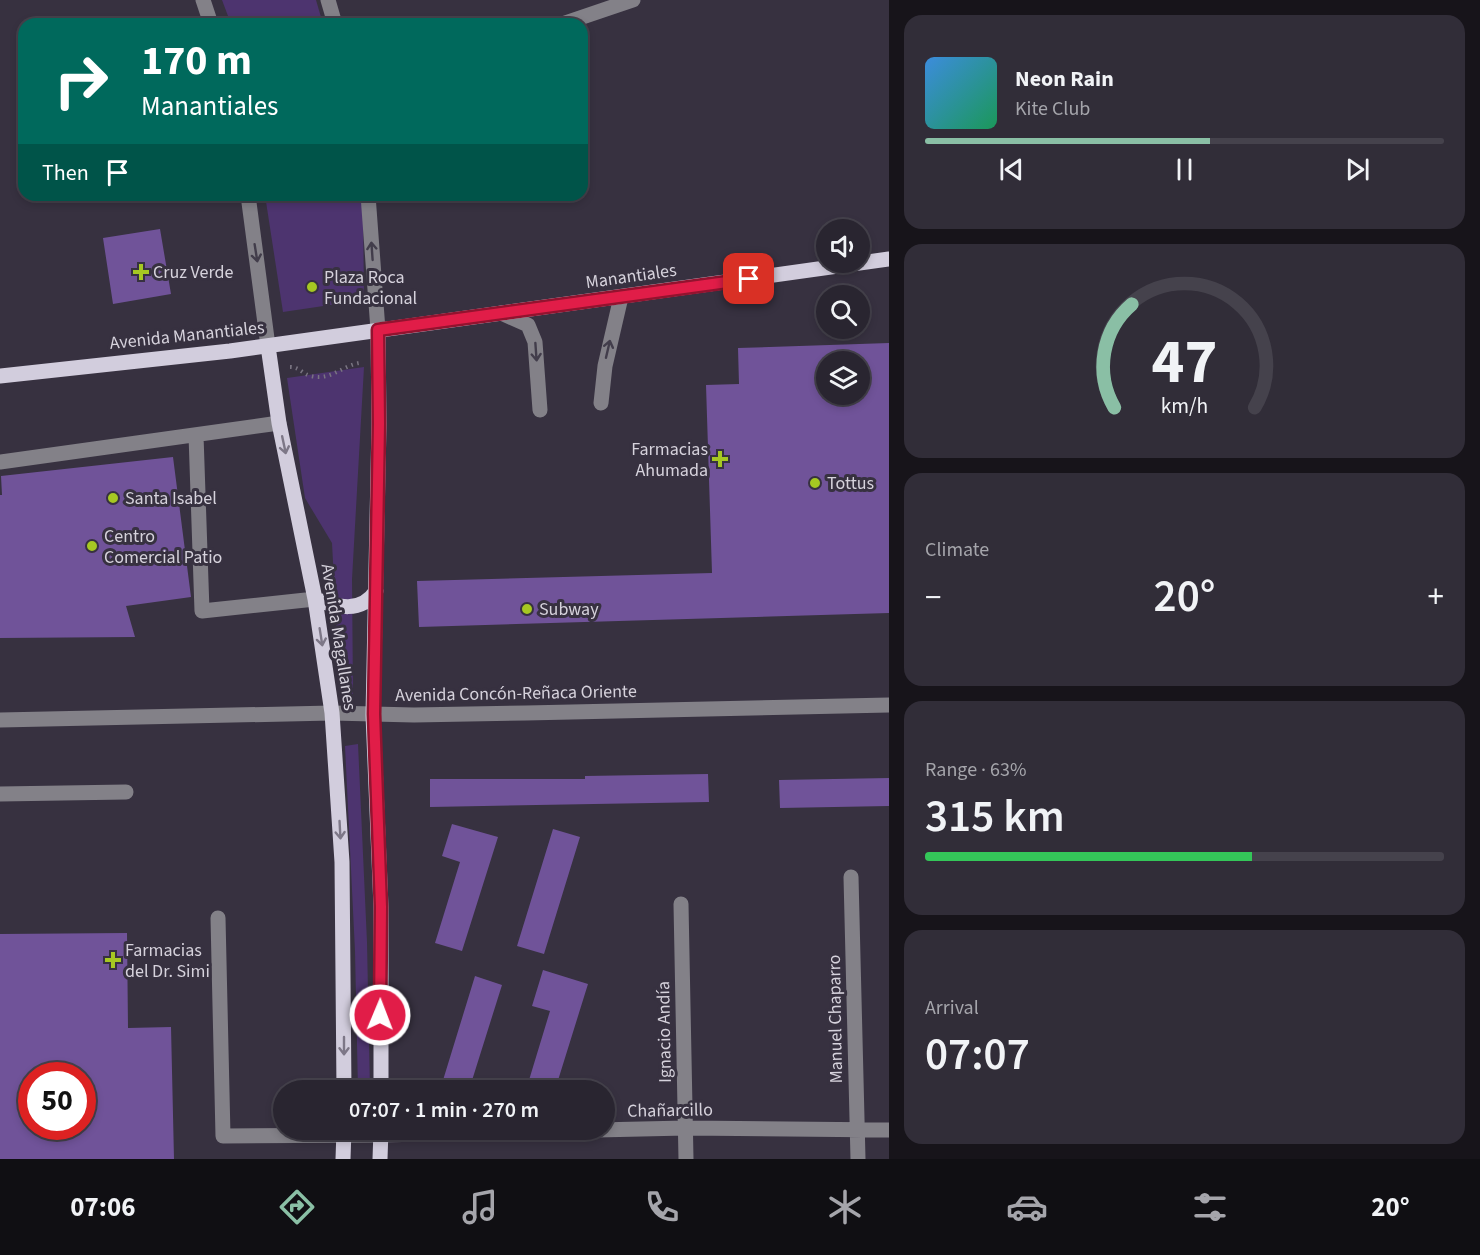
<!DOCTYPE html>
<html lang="en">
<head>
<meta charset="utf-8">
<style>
	body { margin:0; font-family:"Source Sans 3",sans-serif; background:#312d38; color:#f1f3f6; height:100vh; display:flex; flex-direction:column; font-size:22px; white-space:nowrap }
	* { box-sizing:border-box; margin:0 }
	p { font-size:20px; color:#a5a5ab }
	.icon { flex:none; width:33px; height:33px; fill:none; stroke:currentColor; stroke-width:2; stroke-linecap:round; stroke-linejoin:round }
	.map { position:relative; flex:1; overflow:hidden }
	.side { display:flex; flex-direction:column; gap:15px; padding:15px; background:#17141a; width:591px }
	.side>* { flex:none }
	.hud { position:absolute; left:18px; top:18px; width:570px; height:183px; border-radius:18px; box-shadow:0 3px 9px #0003,0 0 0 2px #45424c; background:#00695c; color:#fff; overflow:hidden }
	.tools { position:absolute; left:816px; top:219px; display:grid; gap:12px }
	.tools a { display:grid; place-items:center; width:54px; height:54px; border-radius:50%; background:#292530; box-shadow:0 3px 9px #0003,0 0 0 2px #45424c; font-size:30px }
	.speed { position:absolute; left:18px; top:1062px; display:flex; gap:12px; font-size:30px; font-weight:700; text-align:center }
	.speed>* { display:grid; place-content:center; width:78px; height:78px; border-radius:50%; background:#292530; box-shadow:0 3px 9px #0003,0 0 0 2px #45424c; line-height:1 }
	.speed .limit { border:9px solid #d22; background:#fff; color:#111 }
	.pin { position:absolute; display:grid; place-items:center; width:51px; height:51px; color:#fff; margin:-26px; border-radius:12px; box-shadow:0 3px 9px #0006 }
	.me { position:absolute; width:66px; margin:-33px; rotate:1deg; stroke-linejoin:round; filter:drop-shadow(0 0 4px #0008) }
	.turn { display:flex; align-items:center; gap:21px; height:126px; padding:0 24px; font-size:27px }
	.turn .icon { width:78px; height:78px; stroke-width:2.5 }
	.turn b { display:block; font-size:42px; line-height:51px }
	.then { display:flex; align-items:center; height:57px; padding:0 24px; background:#0003; gap:12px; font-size:22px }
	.big { font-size:45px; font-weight:600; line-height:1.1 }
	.side .widget { flex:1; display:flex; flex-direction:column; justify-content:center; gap:9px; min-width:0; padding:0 21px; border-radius:18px; background:#312d38 }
	.side .dial { align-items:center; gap:0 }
	.dial svg { height:156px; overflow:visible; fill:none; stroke:#45424c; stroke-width:7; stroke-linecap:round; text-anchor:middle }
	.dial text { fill:#f1f3f6; stroke:none }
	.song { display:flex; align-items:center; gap:18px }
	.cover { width:72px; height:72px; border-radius:9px; background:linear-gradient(135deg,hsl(210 70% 55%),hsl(150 70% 35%)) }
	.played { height:6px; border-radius:3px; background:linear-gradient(90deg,#8abfa5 55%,#45424c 55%) }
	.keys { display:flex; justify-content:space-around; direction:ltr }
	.heat { display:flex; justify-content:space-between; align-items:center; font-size:33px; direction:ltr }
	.charge { height:9px; border-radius:4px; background:linear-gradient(90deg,#34c759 63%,#45424c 0) }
	.trip { position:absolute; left:273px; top:1080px; width:342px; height:60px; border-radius:30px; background:#292530; box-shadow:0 3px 9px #0003,0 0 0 2px #45424c; font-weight:600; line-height:60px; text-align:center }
	.dock { display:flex; height:96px; justify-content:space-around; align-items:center; background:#100f13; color:#a5a5ab }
	.dock .icon { width:42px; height:42px }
	.dock .on { color:#8abfa5 }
	.dock b { font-size:27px; color:#f1f3f6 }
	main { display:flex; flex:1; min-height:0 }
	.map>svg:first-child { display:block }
	.green { fill:#4d346f }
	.building { fill:#705399; fill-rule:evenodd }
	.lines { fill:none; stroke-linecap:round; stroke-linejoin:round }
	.path { stroke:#797481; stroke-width:4; stroke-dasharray:1.5 4.5; stroke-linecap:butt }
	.minor { stroke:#838188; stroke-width:15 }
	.major { stroke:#d2cddd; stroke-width:15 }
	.oneway { stroke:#423d4b }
	.oneway2 { stroke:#7d7787 }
	.route-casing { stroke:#92132f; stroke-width:15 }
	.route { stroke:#e11d48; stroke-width:10 }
	.poi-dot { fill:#a6c822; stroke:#373140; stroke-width:2 }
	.labels { text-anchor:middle; stroke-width:6; stroke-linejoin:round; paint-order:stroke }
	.poi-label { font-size:18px; fill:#d6d2dc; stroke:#373140; text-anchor:start }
	.street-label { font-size:18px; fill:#d6d2dc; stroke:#373140 }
</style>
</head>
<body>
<main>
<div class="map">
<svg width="889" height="1159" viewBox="0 0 889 1159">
	<rect width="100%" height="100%" fill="#373140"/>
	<path class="green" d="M222 0H316L323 24H231Z
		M265 195H360L363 211 364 300 283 312Z
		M364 367 352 579 353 694 340 696 332 543 305 498 287 378Z
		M358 744 367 942 370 1090H358L355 951 345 746Z"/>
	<path class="building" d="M160 229 171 294 113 304 103 238Z
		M889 343V613L419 627 417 581 712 573 706 385 739 384 738 348ZM826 362H860V394H826Z
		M173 457 191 597 126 606 135 637 0 638V495H2L1 476Z
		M708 774 709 802 430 807V779H585V776Z
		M889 778V806L780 808 779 780Z
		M452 824 498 837 462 951 435 943 460 862 442 856Z
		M553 829 580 837 544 954 517 946Z
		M127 933 128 1028 171 1027 174 1159H0V934ZM32 1076H82V1126H32Z
		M543 970 588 984 555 1090H526L550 1011 532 1006Z
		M475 976 502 985 469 1090H440Z"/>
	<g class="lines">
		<path class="path" d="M290 367C300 367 302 374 311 376 330 381 342 366 359 363"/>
		<path class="minor" d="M203 0 211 24
			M328 0 335 24
			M562 24 633 0
			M248 195 268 346
			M368 195 378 330
			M501 313 528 325 535 342 540 410
			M601 403 605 366 621 297
			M196 435 202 611 315 599
			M0 462 279 423
			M0 720 332 713 414 715 526 713 889 705
			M0 794 126 792
			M851 877 858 1159
			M681 904 686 1159
			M218 918 223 1136 381 1135 686 1128 889 1130"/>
		<path class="major" d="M378 330 379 424 373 715 381 907V1090
			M268 346 279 423 315 599 332 713 342 862 344 1090
			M0 376 230 351 889 259
			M315 599C337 607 361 614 376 591
			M343 1159 344 1130
			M380 1159 381 1130"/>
	</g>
	<defs><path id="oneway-shaft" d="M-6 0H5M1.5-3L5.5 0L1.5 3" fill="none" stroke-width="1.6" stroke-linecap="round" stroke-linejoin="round" transform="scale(1.5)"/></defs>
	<g class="oneway">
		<use href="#oneway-shaft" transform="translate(372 251) rotate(-94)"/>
		<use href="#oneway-shaft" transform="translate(256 253) rotate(81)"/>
		<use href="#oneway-shaft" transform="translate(608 349) rotate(-77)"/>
		<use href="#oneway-shaft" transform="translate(536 352) rotate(86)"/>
	</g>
	<g class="oneway2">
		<use href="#oneway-shaft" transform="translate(284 445) rotate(78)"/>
		<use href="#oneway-shaft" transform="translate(321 637) rotate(81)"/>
		<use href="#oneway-shaft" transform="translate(340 830) rotate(87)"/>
		<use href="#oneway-shaft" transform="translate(344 1046) rotate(90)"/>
	</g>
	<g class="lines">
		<defs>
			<path id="route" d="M380 1015 381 907 374 714 379 424 378 330 749 279"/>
		</defs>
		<use href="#route" class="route-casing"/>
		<use href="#route" class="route"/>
	</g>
	<g class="poi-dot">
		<path d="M138 263h6v6h6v6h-6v6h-6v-6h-6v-6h6z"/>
		<circle cx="312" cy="287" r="6"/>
		<path d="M717 450h6v6h6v6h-6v6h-6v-6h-6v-6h6z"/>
		<circle cx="815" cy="483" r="6"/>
		<circle cx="113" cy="498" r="6"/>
		<circle cx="92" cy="546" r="6"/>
		<circle cx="527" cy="609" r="6"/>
		<path d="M110 951h6v6h6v6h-6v6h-6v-6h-6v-6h6z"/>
	</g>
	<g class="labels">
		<g class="poi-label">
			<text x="153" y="278">Cruz Verde</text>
			<text x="324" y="283">Plaza Roca<tspan x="324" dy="21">Fundacional</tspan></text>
			<text x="708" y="455" text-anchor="end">Farmacias<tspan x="708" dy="21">Ahumada</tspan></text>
			<text x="827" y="489">Tottus</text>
			<text x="125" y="504">Santa Isabel</text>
			<text x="104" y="542">Centro<tspan x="104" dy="21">Comercial Patio</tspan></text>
			<text x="539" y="615">Subway</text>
			<text x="125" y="956">Farmacias<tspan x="125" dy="21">del Dr. Simi</tspan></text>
		</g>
		<g class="street-label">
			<text transform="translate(631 276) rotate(-8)" y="6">Manantiales</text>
			<text transform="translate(187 335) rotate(-6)" y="6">Avenida Manantiales</text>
			<text transform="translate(339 637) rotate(81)" y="6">Avenida Magallanes</text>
			<text transform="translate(516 693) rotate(-1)" y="6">Avenida Concón-Reñaca Oriente</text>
			<text transform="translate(835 1019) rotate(-91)" y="6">Manuel Chaparro</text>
			<text transform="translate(664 1032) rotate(-91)" y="6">Ignacio Andía</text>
			<text transform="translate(670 1110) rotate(-1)" y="6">Chañarcillo</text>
		</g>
	</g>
</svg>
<div class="tools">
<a><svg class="icon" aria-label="sound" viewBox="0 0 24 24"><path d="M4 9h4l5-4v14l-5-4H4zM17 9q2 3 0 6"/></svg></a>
<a><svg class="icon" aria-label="search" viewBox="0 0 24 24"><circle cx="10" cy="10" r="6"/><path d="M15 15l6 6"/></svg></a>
<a><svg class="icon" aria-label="layers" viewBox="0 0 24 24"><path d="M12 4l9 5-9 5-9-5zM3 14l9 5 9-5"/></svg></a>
</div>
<div class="speed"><div class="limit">50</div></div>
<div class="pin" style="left:749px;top:279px;background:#d93025"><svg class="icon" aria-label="arrive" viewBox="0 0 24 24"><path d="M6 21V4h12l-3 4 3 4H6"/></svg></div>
<svg class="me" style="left:380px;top:1015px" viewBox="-20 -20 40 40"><circle r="17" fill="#e11d48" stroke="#fff" stroke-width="3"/><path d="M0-11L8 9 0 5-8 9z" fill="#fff"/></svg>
<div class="trip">07:07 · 1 min · 270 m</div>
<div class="hud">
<div class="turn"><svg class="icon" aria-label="right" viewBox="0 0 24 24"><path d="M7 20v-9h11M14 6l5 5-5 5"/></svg><div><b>170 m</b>Manantiales</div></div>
<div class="then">Then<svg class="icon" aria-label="arrive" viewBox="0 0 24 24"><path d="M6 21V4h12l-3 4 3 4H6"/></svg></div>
</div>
</div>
<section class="side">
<div class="widget">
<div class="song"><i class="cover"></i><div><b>Neon Rain</b><p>Kite Club</p></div></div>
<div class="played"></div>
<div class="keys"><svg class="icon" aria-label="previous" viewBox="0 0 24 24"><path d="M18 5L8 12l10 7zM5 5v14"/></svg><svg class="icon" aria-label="pause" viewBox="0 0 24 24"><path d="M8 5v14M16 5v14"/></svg><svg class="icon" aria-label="next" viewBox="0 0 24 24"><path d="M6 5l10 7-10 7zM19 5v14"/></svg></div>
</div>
<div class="widget dial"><svg viewBox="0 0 100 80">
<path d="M14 69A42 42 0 1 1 86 69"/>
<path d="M14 69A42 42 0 0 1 23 16" stroke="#8abfa5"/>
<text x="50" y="56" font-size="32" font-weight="700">47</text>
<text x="50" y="72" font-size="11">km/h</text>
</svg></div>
<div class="widget"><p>Climate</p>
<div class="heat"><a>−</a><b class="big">20°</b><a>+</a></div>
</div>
<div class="widget"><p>Range · 63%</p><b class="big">315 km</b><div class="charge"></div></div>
<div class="widget"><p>Arrival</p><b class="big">07:07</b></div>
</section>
</main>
<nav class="dock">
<b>07:06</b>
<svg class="icon on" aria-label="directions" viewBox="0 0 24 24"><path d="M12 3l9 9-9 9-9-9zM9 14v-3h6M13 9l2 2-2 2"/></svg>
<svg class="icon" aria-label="music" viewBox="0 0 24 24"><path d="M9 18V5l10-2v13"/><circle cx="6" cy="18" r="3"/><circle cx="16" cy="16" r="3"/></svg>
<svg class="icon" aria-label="phone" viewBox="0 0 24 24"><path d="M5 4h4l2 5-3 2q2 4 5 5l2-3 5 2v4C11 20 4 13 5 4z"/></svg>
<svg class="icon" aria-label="climate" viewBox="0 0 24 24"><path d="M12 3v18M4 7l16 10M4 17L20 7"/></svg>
<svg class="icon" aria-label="car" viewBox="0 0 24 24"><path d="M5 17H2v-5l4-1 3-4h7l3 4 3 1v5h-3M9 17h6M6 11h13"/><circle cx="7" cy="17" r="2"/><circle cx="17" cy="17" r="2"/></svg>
<svg class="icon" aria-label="filters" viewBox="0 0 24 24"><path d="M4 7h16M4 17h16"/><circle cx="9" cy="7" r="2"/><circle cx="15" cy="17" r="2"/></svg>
<b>20°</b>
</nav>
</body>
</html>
